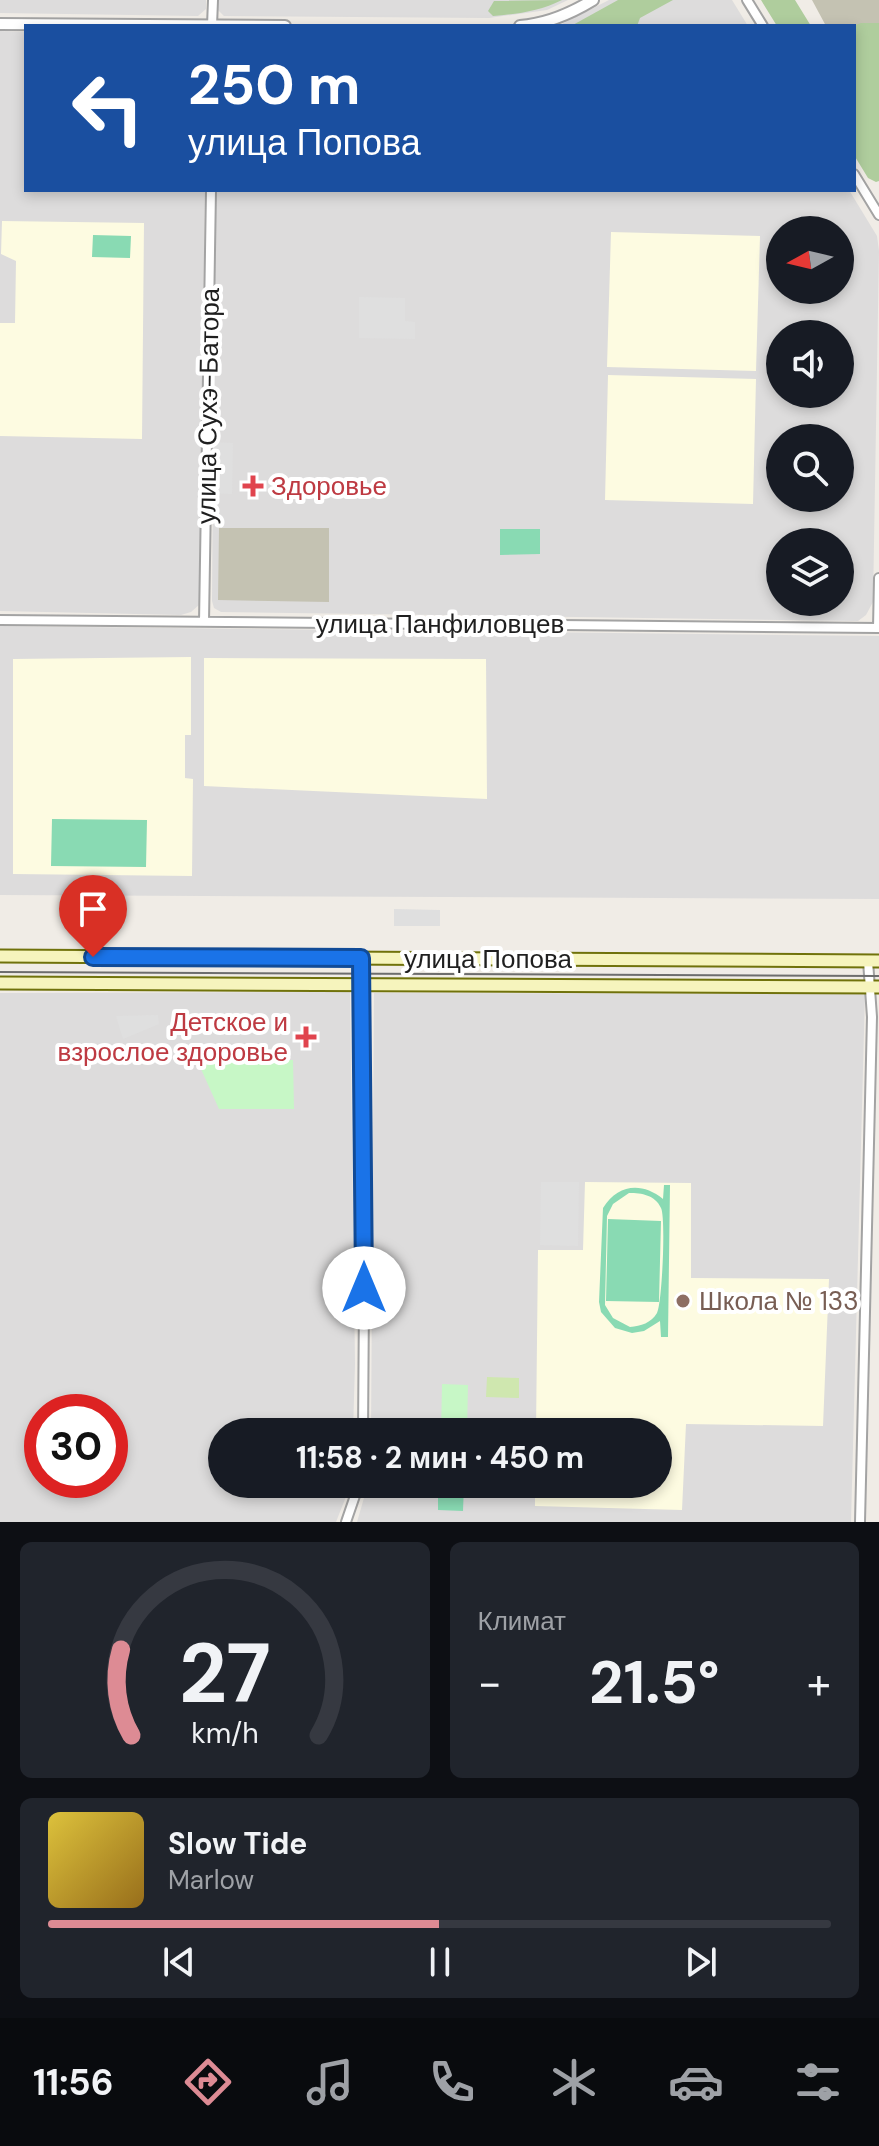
<!DOCTYPE html>
<html lang="ru">
<head>
<meta charset="utf-8">
<style>
	body { margin:0; font-family:"DM Sans",sans-serif; background:#20242c; color:#f1f3f6; height:100vh; display:flex; flex-direction:column; font-size:30px; white-space:nowrap }
	* { box-sizing:border-box; margin:0 }
	p { font-size:26px; color:#9ea1a6 }
	.icon { flex:none; width:44px; height:44px; fill:none; stroke:currentColor; stroke-width:2; stroke-linecap:round; stroke-linejoin:round }
	.map { position:relative; height:1522px; overflow:hidden }
	.sheet { display:flex; flex-direction:column; gap:20px; padding:20px; background:#0d0f14; flex:1 }
	.sheet>* { flex:none }
	.banner { position:absolute; left:24px; top:24px; width:832px; height:168px; border-radius:0px; box-shadow:0 4px 12px #0003; background:#1a4fa0; color:#fff; overflow:hidden }
	.needle { width:52px; rotate:262deg }
	.controls { position:absolute; left:766px; top:216px; display:grid; gap:16px }
	.controls a { display:grid; place-items:center; width:88px; height:88px; border-radius:50%; background:#171b24; box-shadow:0 4px 12px #0003; font-size:40px }
	.speed { position:absolute; left:24px; top:1394px; display:flex; gap:16px; font-size:40px; font-weight:700; text-align:center }
	.speed>* { display:grid; place-content:center; width:104px; height:104px; border-radius:50%; background:#171b24; box-shadow:0 4px 12px #0003; line-height:1 }
	.speed .limit { border:12px solid #d22; background:#fff; color:#111 }
	.pin { position:absolute; display:grid; place-items:center; width:68px; height:68px; color:#fff; margin:-82px -34px; border-radius:50% 50% 50% 0; rotate:-45deg; box-shadow:0 0 8px #0007 }
	.pin .icon { rotate:45deg }
	.me { position:absolute; width:88px; margin:-44px; rotate:0deg; stroke-linejoin:round; filter:drop-shadow(0 0 6px #0008) }
	.turn { display:flex; align-items:center; gap:28px; height:168px; padding:0 32px; font-size:36px }
	.turn .icon { width:104px; height:104px; stroke-width:2.5 }
	.turn b { display:block; font-size:56px; line-height:68px }
	.big { font-size:60px; font-weight:700; line-height:1.1 }
	.sheet .widget { flex:1; display:flex; flex-direction:column; justify-content:center; gap:12px; min-width:0; padding:0 28px; border-radius:12px; background:#20242c }
	.sheet .dial { align-items:center; gap:0 }
	.dial svg { height:208px; overflow:visible; fill:none; stroke:#363941; stroke-width:7; stroke-linecap:round; text-anchor:middle }
	.dial text { fill:#f1f3f6; stroke:none }
	.song { display:flex; align-items:center; gap:24px }
	.cover { width:96px; height:96px; border-radius:12px; background:linear-gradient(135deg,hsl(50 70% 55%),hsl(40 70% 35%)) }
	.played { height:8px; border-radius:4px; background:linear-gradient(90deg,#dd8b94 50%,#363941 50%) }
	.keys { display:flex; justify-content:space-around; direction:ltr }
	.heat { display:flex; justify-content:space-between; align-items:center; font-size:44px; direction:ltr }
	.sheet .tiles { flex:1; display:grid; gap:20px; grid-template-columns:1fr 1fr }
	.widget:last-child { grid-column:span 2 }
	.trip { position:absolute; left:208px; top:1418px; width:464px; height:80px; border-radius:40px; background:#171b24; box-shadow:0 4px 12px #0003; font-weight:700; line-height:80px; text-align:center }
	.tab-bar { display:flex; height:128px; justify-content:space-around; align-items:center; background:#090b0e; color:#9ea1a6 }
	.tab-bar .icon { width:56px; height:56px }
	.tab-bar .on { color:#dd8b94 }
	.tab-bar b { font-size:36px; color:#f1f3f6 }
	.map>svg:first-child { display:block }
	.residential { fill:#dddcdc; fill-rule:evenodd }
	.education { fill:#fdfbe1 }
	.construction { fill:#c4c2b2 }
	.grass { fill:#cfe7af }
	.forest { fill:#afcd9d }
	.park { fill:#c7f7c6 }
	.pitch { fill:#89dab3; fill-rule:evenodd }
	.parking { fill:#dfdfdf }
	.lines { fill:none; stroke-linecap:round; stroke-linejoin:round }
	.minor-casing { stroke:#a3a3a3; stroke-width:12 }
	.tertiary-casing { stroke:#a3a3a3; stroke-width:14 }
	.secondary-casing { stroke:#70720b; stroke-width:15 }
	.minor { stroke:#fff; stroke-width:8 }
	.tertiary { stroke:#fff; stroke-width:10 }
	.secondary { stroke:#f6f4bd; stroke-width:11 }
	.tram { stroke:#6d6d6d; stroke-width:2 }
	.route-casing { stroke:#114b97; stroke-width:20 }
	.route { stroke:#1a73e8; stroke-width:14 }
	.health-dot { fill:#e0444e; stroke:#fff; stroke-width:3 }
	.education-dot { fill:#8d6e63; stroke:#fff; stroke-width:3 }
	.labels { text-anchor:middle; stroke-width:8; stroke-linejoin:round; paint-order:stroke }
	.street-label { font-size:26px; fill:#1f1f1f; stroke:#fff }
	.health-label { font-size:26px; fill:#be3a42; stroke:#fff; text-anchor:start }
	.education-label { font-size:26px; fill:#785e54; stroke:#fff; text-anchor:start }
</style>
</head>
<body>
<div class="map">
<svg width="879" height="1522" viewBox="0 0 879 1522">
	<rect width="100%" height="100%" fill="#f0ece6"/>
	<path class="residential" d="M0 0H206V9L198 16 0 13Z
		M217 0H568L547 10 489 18 224 16 217 9Z
		M609 0H732L748 26H558Z
		M0 31 26 32V190H205L199 605 191 612 181 615 0 611Z
		M215 190H849L877 236 879 251 873 602 866 615 858 621 221 612 214 608 212 601ZM780 230H840V290H780ZM780 334H840V394H780ZM780 438H840V498H780ZM780 542H840V602H780Z
		M0 626 879 636V899L0 895Z
		M350 992 355 1364 353 1432H222V1484H351L336 1522H0V993ZM42 1412H110V1480H42Z
		M374 993 865 994 851 1522H357L368 1484H658V1432H371Z"/>
	<path class="education" d="M2 221 144 223 142 439 0 436V323H15L16 261 1 254Z
		M611 232 760 236 756 371 607 367Z
		M608 375 756 379 753 504 605 500Z
		M191 657V735H185V778L193 779 192 876 13 874V659Z
		M204 658 486 659 487 799 204 786Z
		M585 1182 691 1183V1278L829 1279 823 1426 686 1424 682 1510 535 1506V1484H658V1432H536L538 1250H583Z"/>
	<path class="construction" d="M812 0H879V41L854 26H826Z
		M219 528H329V602L218 600Z"/>
	<path class="grass" d="M487 1377 519 1378V1398L486 1397Z"/>
	<path class="forest" d="M562 0C540 11 518 14 493 16L488 11 494 1Z
		M618 0H673L640 18 637 26H571Z
		M761 0H795L811 26H777Z
		M861 23H879V181L876 182 868 178 854 155 853 26Z"/>
	<path class="park" d="M207 1060H293L294 1109H219L201 1069Z
		M442 1384 468 1385 467 1432H441Z"/>
	<path class="pitch" d="M93 235 131 236 130 258 92 257Z
		M500 529H540V554L500 555Z
		M52 819 147 820 146 867 51 866Z
		M664 1185H670L668 1337H661L660 1321 644 1331 632 1333 615 1328 601 1312 599 1302 603 1208C618 1184 642 1182 663 1199ZM629 1193C642 1193 655 1195 661 1208 666 1218 662 1304 657 1313 651 1323 641 1326 630 1327L613 1318 605 1305 607 1216 613 1204Z
		M608 1219 661 1221 659 1302 606 1301Z
		M438 1484H464L463 1511 438 1510Z"/>
	<path class="parking" d="M359 297 405 298V321L415 322V339L359 338Z
		M213 442 233 443 232 494 213 493Z
		M394 909 440 910V926H394Z
		M158 1015 159 1024 123 1039 116 1016Z
		M541 1182H579L578 1246 540 1245Z"/>
	<g class="lines">
		<defs>
			<path id="minor" d="M747 0 763 26
				M212 26 213 0
				M854 174 879 215
				M0 620 879 628
				M204 622 211 190
				M878 628 879 578
				M361 958 365 1166 363 1432
				M346 1522 359 1484
				M860 1522 872 1017 868 961"/>
			<path id="tertiary" d="M0 24 285 26
				M520 26C547 24 570 14 593 0"/>
			<path id="secondary" d="M0 956 879 961
				M0 983 879 987"/>
		</defs>
		<use href="#minor" class="minor-casing"/>
		<use href="#tertiary" class="tertiary-casing"/>
		<use href="#secondary" class="secondary-casing"/>
		<use href="#minor" class="minor"/>
		<use href="#tertiary" class="tertiary"/>
		<use href="#secondary" class="secondary"/>
		<path class="tram" d="M0 972 879 976"/>
	</g>
	<g class="lines">
		<defs>
			<path id="route" d="M93 957 361 958 364 1288"/>
		</defs>
		<use href="#route" class="route-casing"/>
		<use href="#route" class="route"/>
	</g>
	<g class="health-dot">
		<path d="M249 474h8v8h8v8h-8v8h-8v-8h-8v-8h8z"/>
		<path d="M302 1025h8v8h8v8h-8v8h-8v-8h-8v-8h8z"/>
	</g>
	<circle class="education-dot" cx="683" cy="1301" r="8"/>
	<g class="labels">
		<g class="street-label">
			<text transform="translate(208 406) rotate(-89)" y="9">улица Сухэ-Батора</text>
			<text x="440" y="633">улица Панфиловцев</text>
			<text x="488" y="968">улица Попова</text>
		</g>
		<g class="health-label">
			<text x="271" y="495">Здоровье</text>
			<text x="288" y="1031" text-anchor="end">Детское и<tspan x="288" dy="30">взрослое здоровье</tspan></text>
		</g>
		<g class="education-label">
			<text x="699" y="1310">Школа № 133</text>
		</g>
	</g>
</svg>
<div class="controls">
<a><svg class="needle" viewBox="-14 -14 28 28"><path d="M0-13l5 13h-10z" fill="#e53935"/><path d="M0 13l5-13h-10z" fill="#9ea1a6"/></svg></a>
<a><svg class="icon" aria-label="sound" viewBox="0 0 24 24"><path d="M4 9h4l5-4v14l-5-4H4zM17 9q2 3 0 6"/></svg></a>
<a><svg class="icon" aria-label="search" viewBox="0 0 24 24"><circle cx="10" cy="10" r="6"/><path d="M15 15l6 6"/></svg></a>
<a><svg class="icon" aria-label="layers" viewBox="0 0 24 24"><path d="M12 4l9 5-9 5-9-5zM3 14l9 5 9-5"/></svg></a>
</div>
<div class="speed"><div class="limit">30</div></div>
<div class="pin" style="left:93px;top:957px;background:#d93025"><svg class="icon" aria-label="arrive" viewBox="0 0 24 24"><path d="M6 21V4h12l-3 4 3 4H6"/></svg></div>
<svg class="me" style="left:364px;top:1288px" viewBox="-20 -20 40 40"><circle r="19" fill="#fff"/><path d="M0-13L10 11 0 6-10 11z" fill="#1a73e8"/></svg>
<div class="trip">11:58 · 2 мин · 450 m</div>
<div class="banner">
<div class="turn"><svg class="icon" aria-label="left" viewBox="0 0 24 24"><path d="M17 20v-9H6M10 6l-5 5 5 5"/></svg><div><b>250 m</b>улица Попова</div></div>
</div>
</div>
<section class="sheet">
<div class="tiles">
<div class="widget dial"><svg viewBox="0 0 100 80">
<path d="M14 69A42 42 0 1 1 86 69"/>
<path d="M14 69A42 42 0 0 1 10 36" stroke="#dd8b94"/>
<text x="50" y="56" font-size="32" font-weight="700">27</text>
<text x="50" y="72" font-size="11">km/h</text>
</svg></div>
<div class="widget"><p>Климат</p>
<div class="heat"><a>−</a><b class="big">21.5°</b><a>+</a></div>
</div>
<div class="widget">
<div class="song"><i class="cover"></i><div><b>Slow Tide</b><p>Marlow</p></div></div>
<div class="played"></div>
<div class="keys"><svg class="icon" aria-label="previous" viewBox="0 0 24 24"><path d="M18 5L8 12l10 7zM5 5v14"/></svg><svg class="icon" aria-label="pause" viewBox="0 0 24 24"><path d="M8 5v14M16 5v14"/></svg><svg class="icon" aria-label="next" viewBox="0 0 24 24"><path d="M6 5l10 7-10 7zM19 5v14"/></svg></div>
</div>
</div>
</section>
<nav class="tab-bar">
<b>11:56</b>
<svg class="icon on" aria-label="directions" viewBox="0 0 24 24"><path d="M12 3l9 9-9 9-9-9zM9 14v-3h6M13 9l2 2-2 2"/></svg>
<svg class="icon" aria-label="music" viewBox="0 0 24 24"><path d="M9 18V5l10-2v13"/><circle cx="6" cy="18" r="3"/><circle cx="16" cy="16" r="3"/></svg>
<svg class="icon" aria-label="phone" viewBox="0 0 24 24"><path d="M5 4h4l2 5-3 2q2 4 5 5l2-3 5 2v4C11 20 4 13 5 4z"/></svg>
<svg class="icon" aria-label="climate" viewBox="0 0 24 24"><path d="M12 3v18M4 7l16 10M4 17L20 7"/></svg>
<svg class="icon" aria-label="car" viewBox="0 0 24 24"><path d="M5 17H2v-5l4-1 3-4h7l3 4 3 1v5h-3M9 17h6M6 11h13"/><circle cx="7" cy="17" r="2"/><circle cx="17" cy="17" r="2"/></svg>
<svg class="icon" aria-label="filters" viewBox="0 0 24 24"><path d="M4 7h16M4 17h16"/><circle cx="9" cy="7" r="2"/><circle cx="15" cy="17" r="2"/></svg>
</nav>
</body>
</html>
